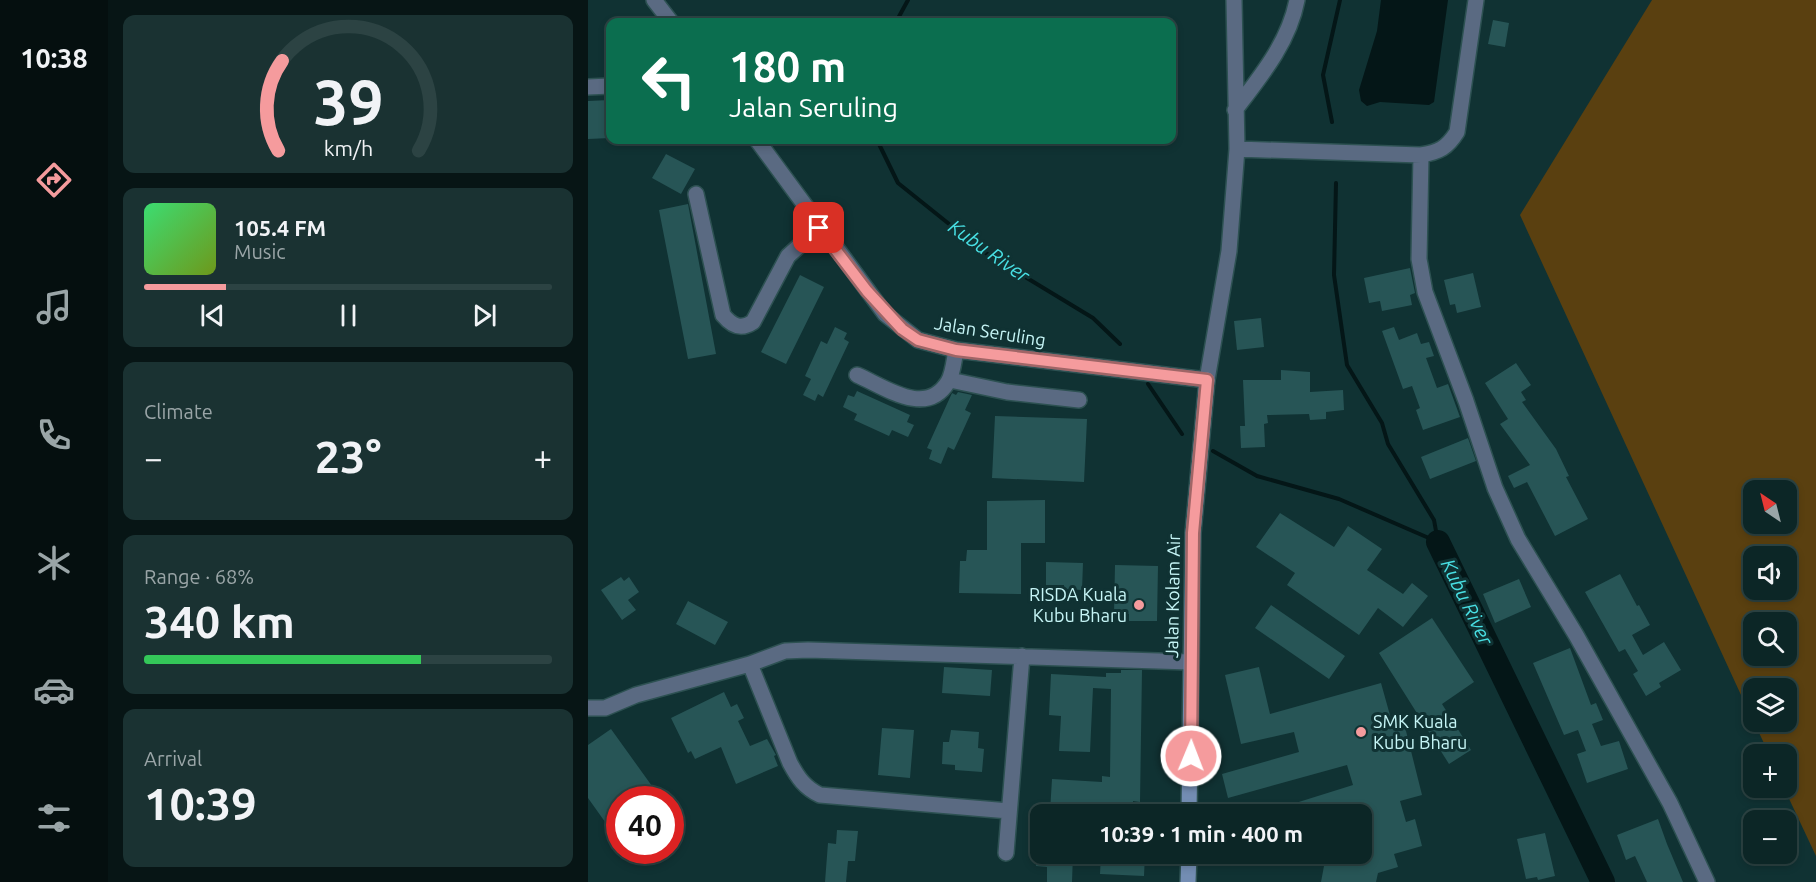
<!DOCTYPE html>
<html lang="en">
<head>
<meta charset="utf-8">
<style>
	body { margin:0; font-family:Ubuntu,sans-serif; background:#1a3232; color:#f1f3f6; height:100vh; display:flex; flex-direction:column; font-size:22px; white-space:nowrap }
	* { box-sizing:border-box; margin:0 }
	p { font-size:20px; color:#9aa5a7 }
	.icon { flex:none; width:33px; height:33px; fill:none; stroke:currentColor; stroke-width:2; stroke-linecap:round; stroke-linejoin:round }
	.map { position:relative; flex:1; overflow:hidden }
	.drawer { display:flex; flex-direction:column; gap:15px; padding:15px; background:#071515; width:480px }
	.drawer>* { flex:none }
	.hud { position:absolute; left:18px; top:18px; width:570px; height:126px; border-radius:12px; box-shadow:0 3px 9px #0003,0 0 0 2px #2c4343; background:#0b6e4f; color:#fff; overflow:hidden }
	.needle { width:39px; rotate:325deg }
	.controls { position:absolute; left:1155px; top:480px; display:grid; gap:12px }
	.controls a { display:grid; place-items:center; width:54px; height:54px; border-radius:12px; background:#0c2626; box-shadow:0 3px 9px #0003,0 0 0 2px #2c4343; font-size:30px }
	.speed { position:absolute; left:18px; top:786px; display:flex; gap:12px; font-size:30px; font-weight:700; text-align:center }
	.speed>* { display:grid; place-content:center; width:78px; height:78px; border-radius:50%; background:#0c2626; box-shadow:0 3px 9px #0003,0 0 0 2px #2c4343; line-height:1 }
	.speed .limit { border:9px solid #d22; background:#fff; color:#111 }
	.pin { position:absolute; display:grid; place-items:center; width:51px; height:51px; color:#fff; margin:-26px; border-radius:12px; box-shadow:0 3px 9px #0006 }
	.me { position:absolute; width:66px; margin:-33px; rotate:1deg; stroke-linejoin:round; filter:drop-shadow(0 0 4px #0008) }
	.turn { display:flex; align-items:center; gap:21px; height:126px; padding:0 24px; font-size:27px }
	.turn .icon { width:78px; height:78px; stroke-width:2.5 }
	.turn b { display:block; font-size:42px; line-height:51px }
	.big { font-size:45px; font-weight:700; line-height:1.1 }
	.drawer .widget { flex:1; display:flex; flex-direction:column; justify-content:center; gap:9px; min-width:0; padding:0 21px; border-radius:12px; background:#1a3232 }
	.drawer .dial { align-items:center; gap:0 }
	.dial svg { height:156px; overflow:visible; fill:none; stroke:#2c4343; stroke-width:7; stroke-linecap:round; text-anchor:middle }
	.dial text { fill:#f1f3f6; stroke:none }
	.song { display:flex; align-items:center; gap:18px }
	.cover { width:72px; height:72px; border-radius:9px; background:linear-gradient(135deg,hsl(140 70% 55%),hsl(80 70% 35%)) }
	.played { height:6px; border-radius:3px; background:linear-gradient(90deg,#f59b9d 20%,#2c4343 20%) }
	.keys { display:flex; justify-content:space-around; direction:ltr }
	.heat { display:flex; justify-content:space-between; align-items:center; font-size:33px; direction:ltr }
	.charge { height:9px; border-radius:4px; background:linear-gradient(90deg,#34c759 68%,#2c4343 0) }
	.trip { position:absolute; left:442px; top:804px; width:342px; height:60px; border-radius:12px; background:#0c2626; box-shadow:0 3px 9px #0003,0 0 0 2px #2c4343; font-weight:700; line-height:60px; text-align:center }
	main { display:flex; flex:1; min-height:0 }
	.dock { display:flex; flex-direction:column; width:108px; justify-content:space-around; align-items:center; background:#050f0f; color:#9aa5a7 }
	.dock .icon { width:42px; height:42px }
	.dock .selected { color:#f59b9d }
	.dock b { font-size:27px; color:#f1f3f6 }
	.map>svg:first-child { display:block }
	.green { fill:#5a4010; fill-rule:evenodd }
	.water { fill:#041617 }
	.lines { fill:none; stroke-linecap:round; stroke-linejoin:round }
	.stream { stroke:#041617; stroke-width:4 }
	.river { stroke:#041617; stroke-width:24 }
	.building { fill:#275556 }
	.street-casing { stroke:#2d5152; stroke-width:18 }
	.secondary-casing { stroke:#2d5152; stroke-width:18 }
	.street { stroke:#5a6a82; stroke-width:15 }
	.secondary { stroke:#738db3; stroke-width:15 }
	.route-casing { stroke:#9f6566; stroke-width:15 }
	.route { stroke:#f59b9d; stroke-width:10 }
	.poi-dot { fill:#f59b9d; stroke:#103233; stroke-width:2 }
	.labels { text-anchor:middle; stroke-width:6; stroke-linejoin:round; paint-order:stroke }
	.street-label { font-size:18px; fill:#c6f5f6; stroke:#103233 }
	.poi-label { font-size:18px; fill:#c6f5f6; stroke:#103233; text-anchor:end }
	.water-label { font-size:20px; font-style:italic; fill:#48dfe3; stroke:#103233 }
</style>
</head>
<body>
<main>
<nav class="dock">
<b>10:38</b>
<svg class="icon selected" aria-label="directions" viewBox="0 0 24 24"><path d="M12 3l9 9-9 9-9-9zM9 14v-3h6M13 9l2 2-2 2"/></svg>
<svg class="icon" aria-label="music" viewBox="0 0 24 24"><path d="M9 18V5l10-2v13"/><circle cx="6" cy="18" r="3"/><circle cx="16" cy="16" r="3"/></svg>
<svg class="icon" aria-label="phone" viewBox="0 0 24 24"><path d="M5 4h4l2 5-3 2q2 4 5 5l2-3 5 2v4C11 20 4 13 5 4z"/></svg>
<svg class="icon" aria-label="climate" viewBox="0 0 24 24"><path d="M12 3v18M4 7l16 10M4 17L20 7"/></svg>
<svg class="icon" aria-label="car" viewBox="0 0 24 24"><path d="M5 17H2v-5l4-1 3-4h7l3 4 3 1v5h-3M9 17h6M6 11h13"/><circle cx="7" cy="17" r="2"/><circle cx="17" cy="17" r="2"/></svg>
<svg class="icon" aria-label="filters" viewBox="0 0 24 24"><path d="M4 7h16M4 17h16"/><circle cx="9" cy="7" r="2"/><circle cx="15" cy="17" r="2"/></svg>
</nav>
<section class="drawer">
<div class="widget dial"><svg viewBox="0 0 100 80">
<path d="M14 69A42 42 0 1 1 86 69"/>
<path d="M14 69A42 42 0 0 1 16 23" stroke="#f59b9d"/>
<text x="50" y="56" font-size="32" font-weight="700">39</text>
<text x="50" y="72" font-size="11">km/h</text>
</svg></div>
<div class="widget">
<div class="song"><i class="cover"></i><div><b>105.4 FM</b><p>Music</p></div></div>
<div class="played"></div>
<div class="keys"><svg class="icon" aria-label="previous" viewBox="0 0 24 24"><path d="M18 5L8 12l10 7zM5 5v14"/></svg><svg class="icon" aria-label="pause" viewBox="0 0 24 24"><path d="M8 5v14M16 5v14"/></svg><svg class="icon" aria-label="next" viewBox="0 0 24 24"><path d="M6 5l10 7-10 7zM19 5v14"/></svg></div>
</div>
<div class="widget"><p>Climate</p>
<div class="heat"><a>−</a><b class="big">23°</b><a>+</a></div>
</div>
<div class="widget"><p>Range · 68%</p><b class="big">340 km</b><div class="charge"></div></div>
<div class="widget"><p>Arrival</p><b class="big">10:39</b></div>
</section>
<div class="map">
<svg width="1228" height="882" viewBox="0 0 1228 882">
	<rect width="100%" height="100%" fill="#103233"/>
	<path class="green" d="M1064 0H1228V856L1196 788H1198V754H1181L1166 722H1198V688H1166L1165 721 932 215ZM1166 490H1198V524H1166ZM1166 556H1198V590H1166ZM1166 622H1198V656H1166Z"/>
	<path class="water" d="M793 0H860L846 102 841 105 792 102 779 106 773 101 771 90 789 31Z"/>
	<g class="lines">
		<path class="stream" d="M308 22 320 0
			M744 122 735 75 752 0
			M289 140 310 183 396 252 505 318 532 344
			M748 183 746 275 759 365 794 423 800 444 846 520 850 542
			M560 384 594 434
			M625 451 669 476 751 499 850 542"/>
		<path class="river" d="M850 542 1015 882"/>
	</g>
	<path class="building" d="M905 20 921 23 917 47 900 44Z
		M22 100V138L0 139V101Z
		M78 154 107 169 93 194 64 178Z
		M100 204 128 354 100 359 71 210Z
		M822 268 827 293 822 295 824 305 794 311 792 301 781 303 776 278Z
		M885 273 893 307 869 313 867 304 862 305 856 280Z
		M212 275 236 287 198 364 173 352Z
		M673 318 676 347 649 350 646 321Z
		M247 327 259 333 256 339 261 342 235 397 230 394 227 401 215 395 223 379 217 376 233 341 239 344Z
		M806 327 811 340 829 333 833 344 841 342 846 356 838 358 849 388 860 384 872 417 835 430 828 410 832 408 824 386 815 389 794 331Z
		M928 363 943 385 933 392 938 400 934 402 968 449 981 476 978 477 1000 519 967 536 939 482 926 488 920 476 942 465 912 424 920 419 897 383Z
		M693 370 722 372V392L755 390 756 410 738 412V419L722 420 721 414 679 415 680 423 676 424 677 447 653 448 652 426H657L655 380H693Z
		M269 391 322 415 319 422 326 425 320 437 304 430 301 436 266 420 269 414 255 407 260 395 266 397Z
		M370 392 384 395 377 410 383 413 366 450 360 447 353 464 341 459 344 450 339 448 364 393 368 395Z
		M407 416 499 419 496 482 404 478Z
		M880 438 888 461 842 479 833 457Z
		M457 500V543H433V594L371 593 372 561H378L379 550H399V501Z
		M692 513 746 547 760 526 794 549 779 570 815 594 824 583 840 596 815 627 790 608 771 635 699 585 707 573 668 547Z
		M458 562 495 563 494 590 476 589V585H458Z
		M527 565 570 566 569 621H541V614H526Z
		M1032 574 1049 606 1051 605 1062 625 1044 635 1055 655 1076 642 1093 670 1071 683 1073 687 1058 696 1045 674 1050 671 1037 649 1031 652 997 592Z
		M33 577 36 581 41 577 51 592 40 600 48 610 34 620 13 590Z
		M931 579 943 607 907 623 895 594Z
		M100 601 140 622 127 645 88 624Z
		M683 605 757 656 741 679 667 628Z
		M844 618 886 682 854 704 883 750 861 764 791 653Z
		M982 648 1003 705 1008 703 1015 720 1004 724 1013 746 1031 741 1040 769 999 783 989 754 998 751 990 730 976 735 945 663Z
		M356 667 404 670 402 696 354 693Z
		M671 667 682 714 793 683 805 726 816 723 834 795 812 801 818 822 827 819 834 846 806 854 810 867 790 873 788 882H733L736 866 727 854H774V811L760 814H679V812L765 785 759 765 640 798 634 774 711 752 706 732 653 744 637 675Z
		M533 670H554L552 802 545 801V808L527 807V811H500L499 814 462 812 464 779 514 782V776L522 777 523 689 505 688 502 752 471 751 473 716 461 715 463 674 518 677V673H533Z
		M136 692 143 707 149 704 156 718 150 721 162 746 179 739 188 755 186 756 190 766 148 784 133 747 107 759 103 751 100 753 83 718Z
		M294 728 326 730 322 778 290 775Z
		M23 729 74 800H32V843L0 798V745Z
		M363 730 391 732 390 748 396 749 394 772 367 770V765L354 764 355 742H361Z
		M1070 819 1079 844 1095 882H1059L1047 856 1038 860 1029 835Z
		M249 830 270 831 267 861H260L258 882H237L240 843 248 844Z
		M957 833 967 876 950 880 949 877 938 879 929 839Z
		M449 854H485L484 882H459V867L448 866Z
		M513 854H557L556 876 512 874Z"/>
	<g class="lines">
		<defs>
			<path id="street" d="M66 0 83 22
				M0 87 22 86
				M647 110C673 76 701 42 709 0
				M169 140 297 314 330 340 368 350 619 380 641 251 649 149 646 0
				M649 149 833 155C851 152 859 148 869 132L888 0
				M833 155 831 259 837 292 878 401 907 488 930 539 988 635 1082 803 1119 882
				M108 194 135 315C144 326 153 330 165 322L200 256 231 228
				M269 375C297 387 338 418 360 382 365 374 366 360 368 350
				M362 380 419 392 491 400
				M162 664 202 763C210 778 217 788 232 795L421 811
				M0 708H17L48 695 162 664 197 651 220 650 602 662
				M418 853 434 656"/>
			<path id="secondary" d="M601 814 605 533 619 380
				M600 882 601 854"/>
		</defs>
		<use href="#street" class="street-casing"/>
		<use href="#secondary" class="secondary-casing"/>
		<use href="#street" class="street"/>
		<use href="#secondary" class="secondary"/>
	</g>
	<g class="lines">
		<defs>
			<path id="route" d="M231 228 279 291 314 329 330 340 368 350 619 380 605 533 603 756"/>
		</defs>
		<use href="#route" class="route-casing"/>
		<use href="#route" class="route"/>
	</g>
	<g class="poi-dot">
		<circle cx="551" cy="605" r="6"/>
		<circle cx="773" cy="732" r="6"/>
	</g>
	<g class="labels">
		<g class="street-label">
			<text transform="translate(402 332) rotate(9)" y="6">Jalan Seruling</text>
			<text transform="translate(585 596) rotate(-89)" y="6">Jalan Kolam Air</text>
		</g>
		<g class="poi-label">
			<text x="539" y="601">RISDA Kuala<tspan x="539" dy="21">Kubu Bharu</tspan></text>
			<text x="785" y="728" text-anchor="start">SMK Kuala<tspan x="785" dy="21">Kubu Bharu</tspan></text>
		</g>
		<g class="water-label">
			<text transform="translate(401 251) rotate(35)" y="7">Kubu River</text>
			<text transform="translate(879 602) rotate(64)" y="7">Kubu River</text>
		</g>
	</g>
</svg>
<div class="controls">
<a><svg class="needle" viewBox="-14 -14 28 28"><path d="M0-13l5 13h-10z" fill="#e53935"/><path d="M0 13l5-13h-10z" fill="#9aa5a7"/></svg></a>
<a><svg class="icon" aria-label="sound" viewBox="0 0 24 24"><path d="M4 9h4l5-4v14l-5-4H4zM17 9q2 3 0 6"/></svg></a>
<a><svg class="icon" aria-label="search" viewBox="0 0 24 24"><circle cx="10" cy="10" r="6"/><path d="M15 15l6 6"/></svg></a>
<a><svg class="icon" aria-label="layers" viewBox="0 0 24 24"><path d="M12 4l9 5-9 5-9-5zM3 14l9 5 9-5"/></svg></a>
<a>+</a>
<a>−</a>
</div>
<div class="speed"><div class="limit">40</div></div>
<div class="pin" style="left:231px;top:228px;background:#d93025"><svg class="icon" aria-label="arrive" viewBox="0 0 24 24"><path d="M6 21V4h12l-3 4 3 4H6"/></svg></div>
<svg class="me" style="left:603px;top:756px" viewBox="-20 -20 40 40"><circle r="17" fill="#f59b9d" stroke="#fff" stroke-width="3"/><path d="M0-11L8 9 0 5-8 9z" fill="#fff"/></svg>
<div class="trip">10:39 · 1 min · 400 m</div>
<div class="hud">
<div class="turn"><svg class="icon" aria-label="left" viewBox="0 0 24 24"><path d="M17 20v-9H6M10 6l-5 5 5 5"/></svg><div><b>180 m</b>Jalan Seruling</div></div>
</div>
</div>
</main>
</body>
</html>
